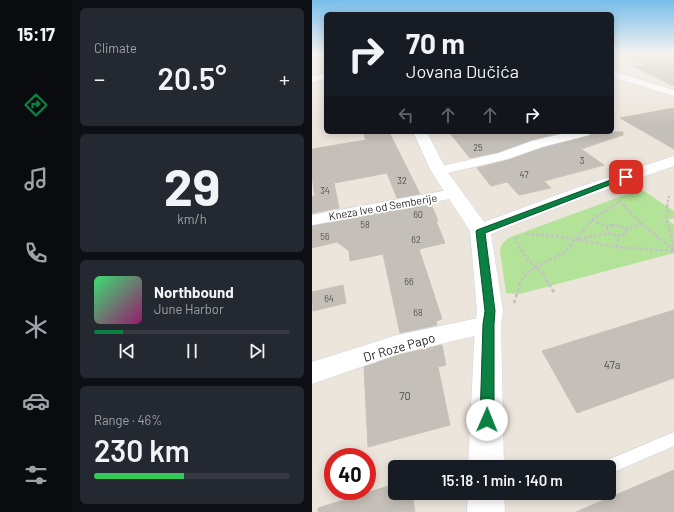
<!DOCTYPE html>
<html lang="en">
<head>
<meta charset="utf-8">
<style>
	body { margin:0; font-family:Barlow,sans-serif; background:#242831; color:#f1f3f6; height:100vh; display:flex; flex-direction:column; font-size:15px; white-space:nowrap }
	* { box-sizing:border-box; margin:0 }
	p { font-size:13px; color:#9ea1a6 }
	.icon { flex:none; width:22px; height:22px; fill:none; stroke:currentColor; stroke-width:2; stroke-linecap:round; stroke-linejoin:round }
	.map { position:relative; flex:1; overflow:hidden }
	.sheet { display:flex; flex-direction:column; gap:8px; padding:8px; background:#0d0f14; width:240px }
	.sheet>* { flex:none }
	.banner { position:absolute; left:12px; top:12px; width:290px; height:122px; border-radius:6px; box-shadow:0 2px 10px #0003; background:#171b24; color:#f1f3f6; overflow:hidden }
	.speed { position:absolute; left:12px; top:448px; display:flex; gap:8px; font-size:20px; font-weight:700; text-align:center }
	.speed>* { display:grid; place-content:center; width:52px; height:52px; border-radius:50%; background:#171b24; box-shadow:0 2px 10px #0003; line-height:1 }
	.speed .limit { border:6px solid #d22; background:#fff; color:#111 }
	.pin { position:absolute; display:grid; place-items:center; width:34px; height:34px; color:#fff; margin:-17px; border-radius:8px; box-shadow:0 2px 6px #0006 }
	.me { position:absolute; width:44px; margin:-22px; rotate:1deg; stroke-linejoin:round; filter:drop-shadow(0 0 3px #0008) }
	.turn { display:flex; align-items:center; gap:14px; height:84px; padding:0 16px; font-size:18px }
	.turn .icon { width:52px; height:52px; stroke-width:2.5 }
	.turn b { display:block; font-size:28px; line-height:34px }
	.lanes { display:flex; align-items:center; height:38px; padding:0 16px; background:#0003; justify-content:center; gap:20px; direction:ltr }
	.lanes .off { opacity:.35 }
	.big { font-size:30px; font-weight:600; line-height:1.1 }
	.sheet .tile { flex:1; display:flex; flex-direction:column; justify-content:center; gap:6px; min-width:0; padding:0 14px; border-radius:6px; background:#242831 }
	.sheet .dial { align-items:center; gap:0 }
	.dial b { font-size:52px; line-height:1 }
	.song { display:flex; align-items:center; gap:12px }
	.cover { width:48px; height:48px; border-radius:6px; background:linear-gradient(135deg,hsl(140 70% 55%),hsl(320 70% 35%)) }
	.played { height:4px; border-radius:2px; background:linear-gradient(90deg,#0b8043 15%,#363941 15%) }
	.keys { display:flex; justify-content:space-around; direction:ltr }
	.heat { display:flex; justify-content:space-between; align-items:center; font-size:22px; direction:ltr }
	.charge { height:6px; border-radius:3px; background:linear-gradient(90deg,#34c759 46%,#363941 0) }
	.trip { position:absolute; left:76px; top:460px; width:228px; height:40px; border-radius:6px; background:#171b24; box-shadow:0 2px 10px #0003; font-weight:600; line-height:40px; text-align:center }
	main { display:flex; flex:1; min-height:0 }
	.tab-bar { display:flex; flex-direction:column; width:72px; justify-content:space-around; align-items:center; background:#090b0e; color:#9ea1a6 }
	.tab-bar .icon { width:28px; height:28px }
	.tab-bar .current { color:#0b8043 }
	.tab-bar b { font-size:18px; color:#f1f3f6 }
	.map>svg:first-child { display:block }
	.green { fill:#b3e398 }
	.building { fill:#c4bfb8; stroke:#c8c1b6 }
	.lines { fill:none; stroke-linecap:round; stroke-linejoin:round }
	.service-casing { stroke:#d1d5e3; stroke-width:1 }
	.minor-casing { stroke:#d1d5e3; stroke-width:1 }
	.tertiary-casing { stroke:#d1d5e3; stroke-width:1 }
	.path-far2 { stroke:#c3c3c3; stroke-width:2; stroke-dasharray:2.5 1.5; stroke-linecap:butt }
	.path-far1 { stroke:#c3c3c3; stroke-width:2.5; stroke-dasharray:3 2; stroke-linecap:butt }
	.path { stroke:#c3c3c3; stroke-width:3; stroke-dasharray:3.5 2.5; stroke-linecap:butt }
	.service { fill:#fff; fill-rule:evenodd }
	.minor { fill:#fff; fill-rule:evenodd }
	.tertiary { fill:#fff; fill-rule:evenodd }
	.route { fill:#0b8043; stroke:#07532c }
	.labels { text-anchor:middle; stroke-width:3.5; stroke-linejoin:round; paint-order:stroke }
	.number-label { font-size:9px; fill:#504f4e }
	.street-label { font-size:11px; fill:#2a2a2a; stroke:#fff }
	.near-number-label { font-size:11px; fill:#504f4e }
	.near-street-label { font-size:13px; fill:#2a2a2a; stroke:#fff }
</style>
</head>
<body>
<main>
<nav class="tab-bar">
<b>15:17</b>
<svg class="icon current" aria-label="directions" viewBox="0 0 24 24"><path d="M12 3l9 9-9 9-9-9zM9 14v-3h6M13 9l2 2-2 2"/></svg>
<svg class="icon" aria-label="music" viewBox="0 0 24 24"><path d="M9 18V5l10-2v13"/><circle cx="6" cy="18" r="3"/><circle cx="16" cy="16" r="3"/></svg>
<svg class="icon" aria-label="phone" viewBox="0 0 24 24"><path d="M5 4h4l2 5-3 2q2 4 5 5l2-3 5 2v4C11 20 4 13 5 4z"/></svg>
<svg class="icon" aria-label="climate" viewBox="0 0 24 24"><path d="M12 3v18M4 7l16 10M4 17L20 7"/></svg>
<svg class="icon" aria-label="car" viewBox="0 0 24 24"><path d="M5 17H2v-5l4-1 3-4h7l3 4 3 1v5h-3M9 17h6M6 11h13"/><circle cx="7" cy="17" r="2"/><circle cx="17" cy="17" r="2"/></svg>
<svg class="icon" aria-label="filters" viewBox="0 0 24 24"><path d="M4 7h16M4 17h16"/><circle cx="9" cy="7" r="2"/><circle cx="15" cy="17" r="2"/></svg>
</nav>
<section class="sheet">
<div class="tile"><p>Climate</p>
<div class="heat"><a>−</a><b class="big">20.5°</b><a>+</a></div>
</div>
<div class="tile dial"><b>29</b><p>km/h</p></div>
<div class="tile">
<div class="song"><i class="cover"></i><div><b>Northbound</b><p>June Harbor</p></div></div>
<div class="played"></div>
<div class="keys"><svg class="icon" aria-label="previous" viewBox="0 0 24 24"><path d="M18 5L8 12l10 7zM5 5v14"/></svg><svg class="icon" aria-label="pause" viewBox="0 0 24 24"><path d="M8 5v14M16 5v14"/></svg><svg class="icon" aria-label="next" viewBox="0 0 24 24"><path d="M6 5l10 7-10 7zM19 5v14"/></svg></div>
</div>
<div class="tile"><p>Range · 46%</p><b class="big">230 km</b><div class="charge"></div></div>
</section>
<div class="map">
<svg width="362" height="512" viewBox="0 0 362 512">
	<rect width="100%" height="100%" fill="#ece5dc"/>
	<path class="green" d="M329 189 362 211V218L356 220 362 225V253L208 294 194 293 188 250 190 244 196 238Z"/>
	<path class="building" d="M308 54H362V86L320 66 332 65 307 56Z
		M362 108V149L308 118Z
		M51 132H77L108 194 85 198 75 173 22 183 27 208 0 213V196H3L0 177V149L54 140Z
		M137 132H251L220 140 187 152 158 158Z
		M280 132H311V135L269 149 292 165 232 181 239 188 207 195 195 182 179 186 165 168 196 160 230 148 277 136Z
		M119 204 126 221H124L133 243 107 249 130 319 124 321 125 325 88 333 71 254 38 261 37 251 25 242 0 248V226Z
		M31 285 34 303 1 311 0 292Z
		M362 310V378L265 413 230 351Z
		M130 345 134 365 126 367 138 425 56 447 52 367 86 355Z
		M362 470V512H264Z
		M83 484V493H100L103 512H6V508Z"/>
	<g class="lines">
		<defs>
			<path id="service" d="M362 432V446L297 474V467H289L291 462Z"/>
			<path id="minor" d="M300 71 362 90V96L300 77Z
				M14 73V79L0 82V76Z
				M258 132H279L277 135 230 147 196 159 127 175 122 174 120 171 122 168 187 153 220 141Z
				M142 189 148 191 150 194 148 197 0 225V215Z
				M176 316 184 319 187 325 184 331 86 354 0 384V362L85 335Z"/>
			<path id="tertiary" d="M101 132H115L135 171 172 222 264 188 362 156V166L276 196 179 234 191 311 189 325 192 467H156L163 325 165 311 158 231 119 171Z
				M156 493H192L193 512H155Z"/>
		</defs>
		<use href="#service" class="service-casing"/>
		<use href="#minor" class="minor-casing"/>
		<use href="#tertiary" class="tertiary-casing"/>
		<path class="path-far2" d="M301 206 308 201 312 206
			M355 206 357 196"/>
		<path class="path-far1" d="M311 205 330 224 362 250
			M355 205V221L362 246
			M280 220 296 227
			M300 225 309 226 314 230V234L306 236 297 233 295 229Z
			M313 229 330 224
			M214 234 244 236 305 247 362 251
			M205 237 203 240 216 260 230 273 237 285
			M267 239 297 233
			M305 247 306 236
			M207 285 214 274 223 267 252 253 282 218 302 205"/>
		<path class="path" d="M237 284 243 294
			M202 303 208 284"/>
		<use href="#service" class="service"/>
		<use href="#minor" class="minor"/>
		<use href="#tertiary" class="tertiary"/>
	</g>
	<linearGradient id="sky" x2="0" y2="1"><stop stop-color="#77beeb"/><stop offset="0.43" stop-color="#f6f3ef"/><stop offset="1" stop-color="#f6f3ef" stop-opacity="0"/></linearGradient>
	<rect width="362" height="125" fill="url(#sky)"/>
	<path class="route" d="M312 175H314L318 177 173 233 183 311 182 324V420L180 424 175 426 170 424 168 420 171 324 173 311 164 231 165 230Z"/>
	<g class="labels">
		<g class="number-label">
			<text x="166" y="151">25</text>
			<text x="270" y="164">3</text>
			<text x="212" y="178">47</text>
			<text x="90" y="184">32</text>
			<text x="13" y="194">34</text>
			<text x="106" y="218">60</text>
			<text x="53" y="228">58</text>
			<text x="13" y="240">56</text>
			<text x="104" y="243">62</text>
			<text x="97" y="285">66</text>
			<text x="17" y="302">64</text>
			<text x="106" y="316">68</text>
		</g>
		<g class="street-label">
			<text transform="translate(71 207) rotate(-10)" y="4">Kneza Ive od Semberije</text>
		</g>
		<g class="near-number-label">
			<text x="300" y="369">47a</text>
			<text x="93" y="400">70</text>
		</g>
		<g class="near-street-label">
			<text transform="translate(87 347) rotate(-16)" y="5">Dr Roze Papo</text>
		</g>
	</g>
</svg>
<div class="speed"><div class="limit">40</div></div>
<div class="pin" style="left:314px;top:177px;background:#d93025"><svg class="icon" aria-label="arrive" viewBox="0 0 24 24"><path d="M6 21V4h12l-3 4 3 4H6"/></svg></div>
<svg class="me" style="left:175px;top:420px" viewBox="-20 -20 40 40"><circle r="19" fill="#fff"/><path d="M0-13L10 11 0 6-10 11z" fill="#0b8043"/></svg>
<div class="trip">15:18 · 1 min · 140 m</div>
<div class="banner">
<div class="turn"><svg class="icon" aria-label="right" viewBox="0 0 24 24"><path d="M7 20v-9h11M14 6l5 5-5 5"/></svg><div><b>70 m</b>Jovana Dučića</div></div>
<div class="lanes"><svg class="icon off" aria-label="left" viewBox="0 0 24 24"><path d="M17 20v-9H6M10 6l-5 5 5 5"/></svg><svg class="icon off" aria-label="ahead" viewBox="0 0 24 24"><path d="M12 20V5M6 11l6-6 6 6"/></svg><svg class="icon off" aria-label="ahead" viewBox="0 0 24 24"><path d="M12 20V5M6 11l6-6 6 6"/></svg><svg class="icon" aria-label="right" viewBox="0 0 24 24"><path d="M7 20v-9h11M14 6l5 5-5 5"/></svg></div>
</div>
</div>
</main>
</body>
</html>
